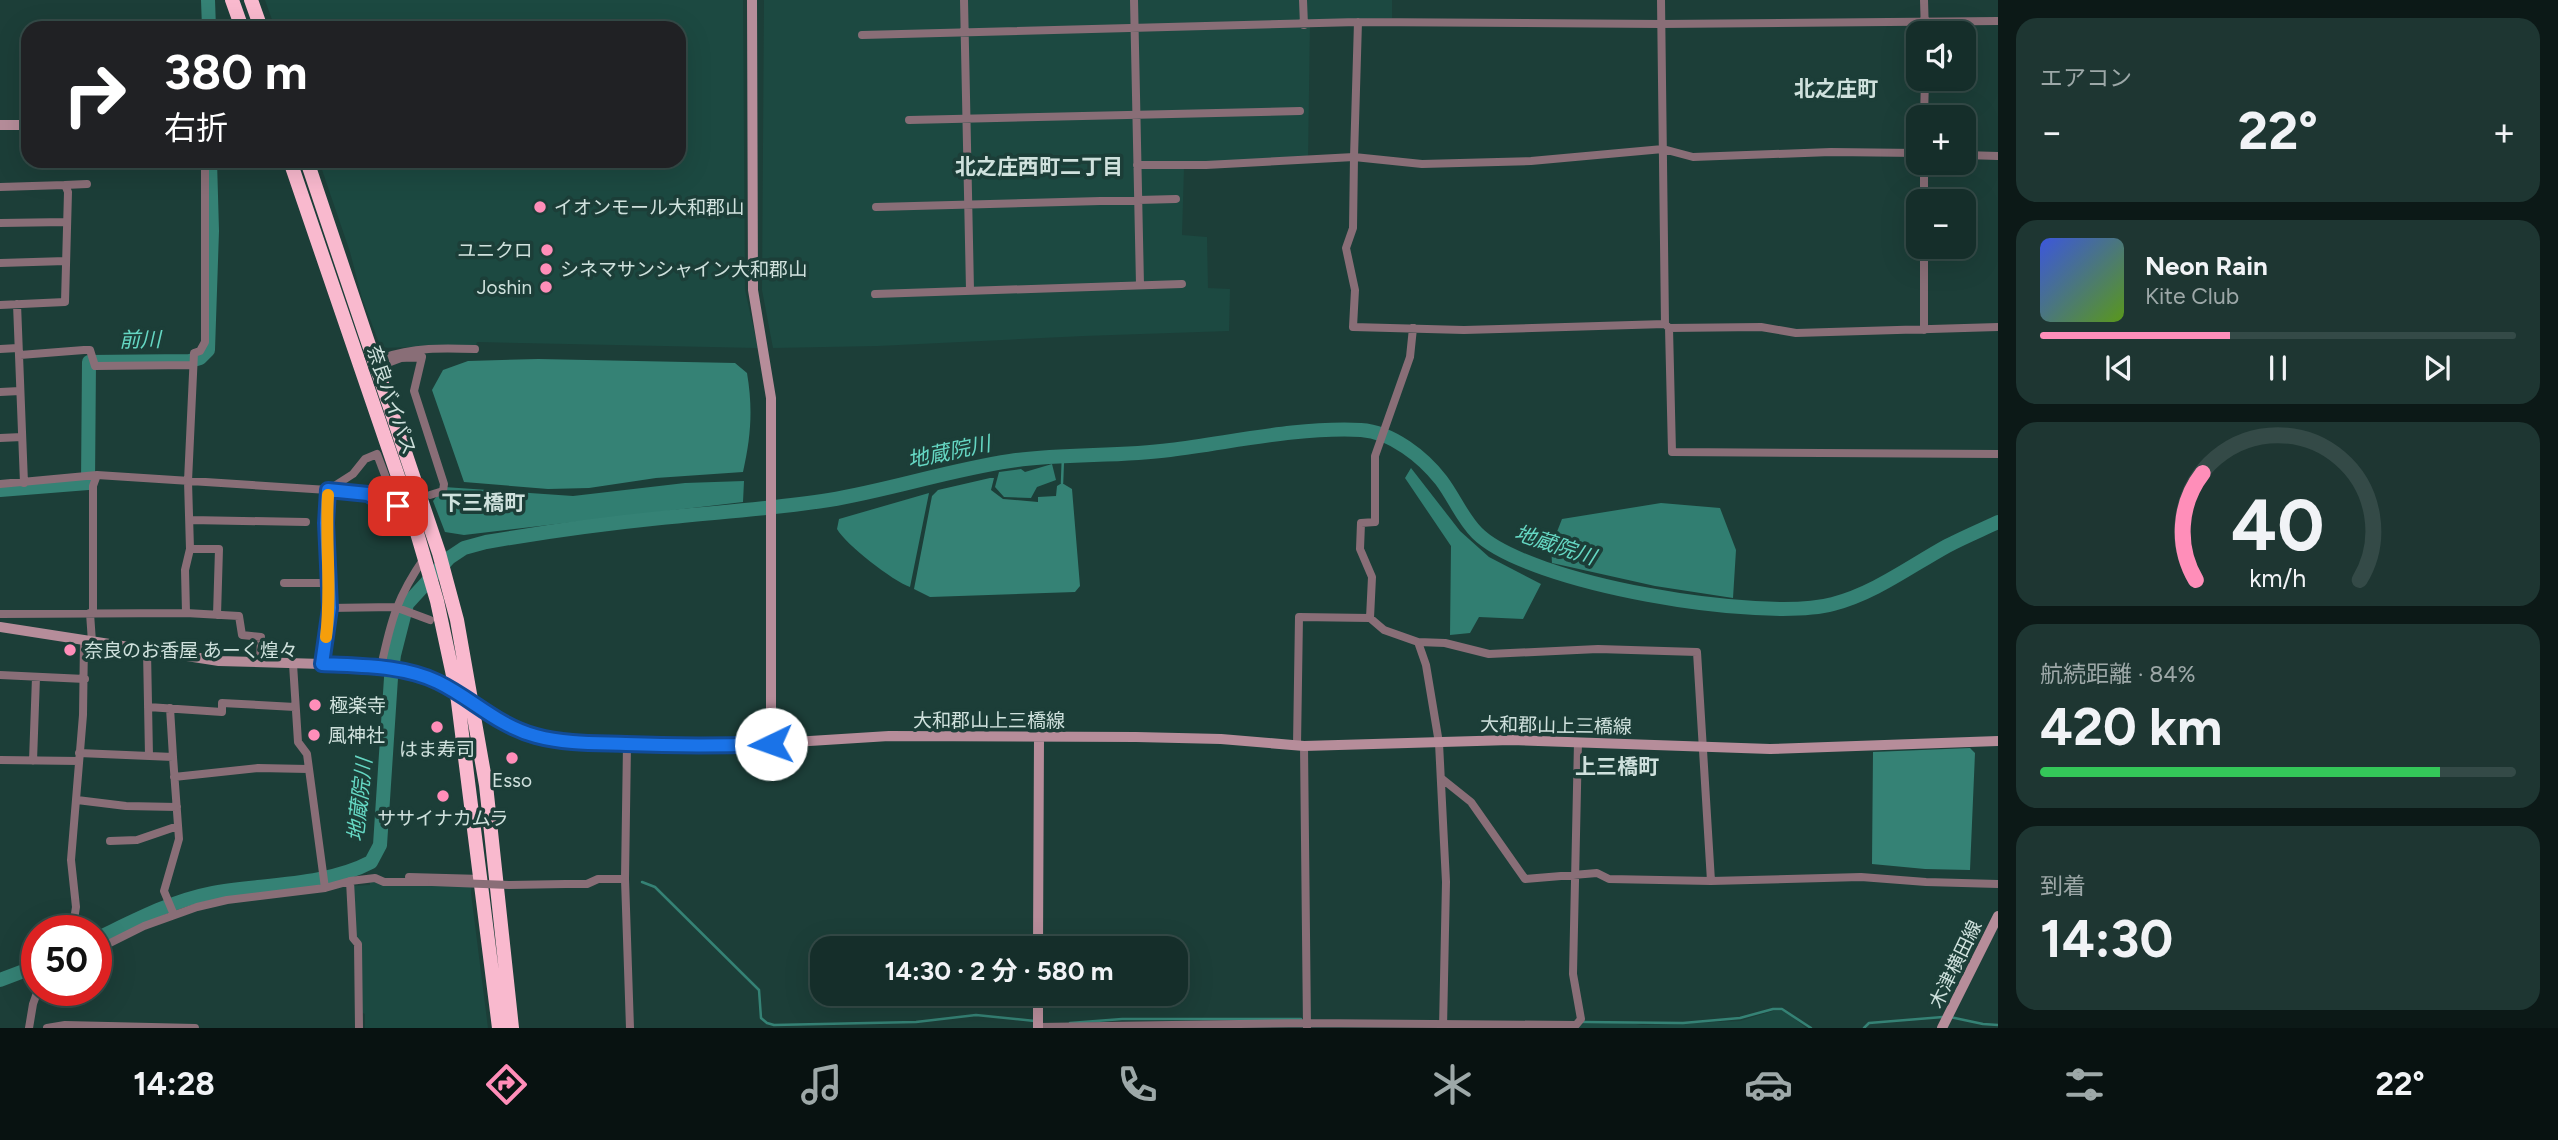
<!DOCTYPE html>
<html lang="ja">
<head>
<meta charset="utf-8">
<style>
	body { margin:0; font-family:Figtree,"Noto Sans JP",sans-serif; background:#1e3632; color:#f1f3f6; height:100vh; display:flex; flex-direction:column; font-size:26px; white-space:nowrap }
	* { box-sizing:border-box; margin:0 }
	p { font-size:23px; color:#9da8a8 }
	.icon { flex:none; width:38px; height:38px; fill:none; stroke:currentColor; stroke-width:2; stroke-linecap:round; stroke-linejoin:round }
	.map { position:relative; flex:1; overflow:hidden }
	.details { display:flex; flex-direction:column; gap:18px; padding:18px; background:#0c1917; width:560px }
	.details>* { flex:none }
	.hud { position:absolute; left:21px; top:21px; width:665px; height:147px; border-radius:21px; box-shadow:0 7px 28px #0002,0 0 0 2px #344a47; background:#202124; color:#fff; overflow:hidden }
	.tools { position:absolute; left:1906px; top:21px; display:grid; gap:14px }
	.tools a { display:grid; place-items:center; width:70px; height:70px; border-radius:14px; background:#152e2a; box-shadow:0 7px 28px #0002,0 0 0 2px #344a47; font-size:35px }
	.speed { position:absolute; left:21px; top:915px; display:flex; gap:14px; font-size:35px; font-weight:700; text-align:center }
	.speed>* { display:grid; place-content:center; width:91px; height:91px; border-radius:50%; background:#152e2a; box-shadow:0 7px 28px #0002,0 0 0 2px #344a47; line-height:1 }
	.speed .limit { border:10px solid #d22; background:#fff; color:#111 }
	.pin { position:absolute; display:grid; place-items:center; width:60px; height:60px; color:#fff; margin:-30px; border-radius:14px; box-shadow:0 4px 10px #0006 }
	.me { position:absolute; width:77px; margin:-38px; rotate:267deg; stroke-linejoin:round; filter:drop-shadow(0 0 5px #0008) }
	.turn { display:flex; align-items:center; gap:24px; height:147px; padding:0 28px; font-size:32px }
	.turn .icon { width:91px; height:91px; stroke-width:2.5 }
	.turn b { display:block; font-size:49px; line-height:60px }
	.big { font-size:52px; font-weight:700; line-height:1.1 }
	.details .tile { flex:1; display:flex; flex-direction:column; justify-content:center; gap:10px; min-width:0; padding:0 24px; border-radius:21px; background:#1e3632 }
	.details .dial { align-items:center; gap:0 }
	.dial svg { height:182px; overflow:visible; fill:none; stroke:#344a47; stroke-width:7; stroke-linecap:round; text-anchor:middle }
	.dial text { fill:#f1f3f6; stroke:none }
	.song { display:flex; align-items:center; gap:21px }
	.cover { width:84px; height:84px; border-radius:10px; background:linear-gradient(135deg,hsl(230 70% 55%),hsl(90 70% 35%)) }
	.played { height:7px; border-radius:4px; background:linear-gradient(90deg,#ff8eb9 40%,#344a47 40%) }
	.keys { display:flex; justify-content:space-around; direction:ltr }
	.heat { display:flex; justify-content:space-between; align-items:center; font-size:38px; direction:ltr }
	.charge { height:10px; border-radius:5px; background:linear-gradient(90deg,#34c759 84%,#344a47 0) }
	.trip { position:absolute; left:810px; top:936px; width:378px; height:70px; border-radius:21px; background:#152e2a; box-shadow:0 7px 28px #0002,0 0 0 2px #344a47; font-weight:700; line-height:70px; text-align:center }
	.menu { display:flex; height:112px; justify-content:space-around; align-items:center; background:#081211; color:#9da8a8 }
	.menu .icon { width:49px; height:49px }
	.menu .active { color:#ff8eb9 }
	.menu b { font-size:32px; color:#f1f3f6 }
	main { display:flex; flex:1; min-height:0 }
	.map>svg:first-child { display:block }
	.built { fill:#1c4941 }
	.forest { fill:#317e71 }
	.water { fill:#358275 }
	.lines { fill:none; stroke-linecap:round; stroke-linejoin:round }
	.stream { stroke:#358275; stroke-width:2.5 }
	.river { stroke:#358275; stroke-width:14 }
	.street { stroke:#896e77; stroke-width:8 }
	.secondary { stroke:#b68d9a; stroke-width:10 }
	.highway { stroke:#f9b9ce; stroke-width:14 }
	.street-bridge { stroke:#896e77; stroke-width:8 }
	.route-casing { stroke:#114b97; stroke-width:18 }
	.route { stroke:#1a73e8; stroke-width:12 }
	.slow { stroke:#f59e0b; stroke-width:12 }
	.poi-dot { fill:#ff8eb9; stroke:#1c3e38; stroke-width:2.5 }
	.labels { text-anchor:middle; stroke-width:7; stroke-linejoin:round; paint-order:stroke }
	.poi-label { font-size:19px; fill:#cfe1dd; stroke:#1c3e38; text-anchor:start }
	.street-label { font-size:19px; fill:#cfe1dd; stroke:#1c3e38 }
	.neighbourhood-label { font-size:21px; font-weight:bold; fill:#cfe1dd; stroke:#1c3e38 }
	.water-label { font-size:21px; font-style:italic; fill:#65d7c3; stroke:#1c3e38 }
</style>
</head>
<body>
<main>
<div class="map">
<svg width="1998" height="1028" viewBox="0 0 1998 1028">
	<rect width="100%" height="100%" fill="#1c3e38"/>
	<path class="built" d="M265 0H743L745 290 758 348 477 342 476 345 381 348 362 298 350 252 319 161H679V28H275Z
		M764 0H1392V18L1310 20 1308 162 1184 168 1182 235 1207 237 1208 288 1230 289 1229 331 1084 336 878 346 773 348 762 290Z
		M370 880 472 881 471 893 488 1028H365V1014L361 1012 354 938 352 886 370 885Z
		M1773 1011H1785L1806 1028H1573L1583 1024 1625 1022 1642 1025 1740 1021Z"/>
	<path class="forest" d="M1052 464 1056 480 1037 487 1031 498 1004 497 995 487 999 472 1021 469 1025 472Z
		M1411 468 1460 531 1489 557 1541 584 1523 619 1479 617 1470 633 1450 635 1451 546 1405 478Z
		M744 481 743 502 464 535 445 532 433 501 444 487 573 496 685 483Z
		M929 493 910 587C893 581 846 545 837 529L839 519Z
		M1661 503 1720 508 1736 550 1733 598 1655 586 1552 563 1551 547 1562 519Z"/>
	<path class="water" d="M538 359 735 363 747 373C753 408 751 437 743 472L656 478 589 488 548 489 464 482 432 390 443 370 468 361Z
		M990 478H994L991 490 1003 499 1038 502V497L1056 496 1057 486 1062 483 1072 489 1080 586 1075 592 930 597 914 589 932 496 938 490Z
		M1970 748 1975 753 1970 870 1925 869 1872 864 1873 752Z"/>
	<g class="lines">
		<path class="stream" d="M1062 483 1063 457
			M642 882 655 887 759 990 761 1018 767 1023 774 1025 916 1022 976 1015 1035 1021
			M1950 1017 1983 1024 1998 1025
			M1581 1022 1683 1023 1740 1018 1773 1009H1782L1811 1028
			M1070 1023 1122 1019H1301
			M1864 1028 1869 1023 1943 1017"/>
		<path class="river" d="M208 0 209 28
			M0 490 88 483 89 362 190 361 200 358 208 350 212 231 210 161
			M96 939C134 921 171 901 212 893 262 884 326 886 371 862L380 845 391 678 394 655 407 604 449 558 464 548 486 542C544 532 602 524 661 518 717 512 773 509 829 500 890 490 949 470 1010 461 1063 453 1117 457 1170 450 1234 442 1296 427 1361 430 1392 432 1423 457 1441 480 1454 497 1462 518 1477 533 1528 584 1763 623 1833 604 1875 593 1909 567 1947 546 1964 537 1981 530 1998 522
			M0 980 37 966"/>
		<path class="street" d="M964 0 970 290
			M1134 0 1140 285
			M1303 0 1304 25
			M1661 0 1665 324
			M1924 0 1925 33
			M1358 22 1354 157 1422 164 1531 161 1663 149 1693 157 1831 152 1918 153
			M862 35 1358 22 1661 24 1998 21
			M1924 117 1925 79
			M909 120 1300 111
			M1964 155 1998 156
			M1137 165H1206L1354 157 1353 228 1346 248 1355 290 1353 327 1464 330 1665 324 1669 328 1761 327 1796 333 1998 327
			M65 185 87 184
			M0 187 65 185 68 192 65 302 0 305
			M1924 201V163
			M876 207 1176 199
			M0 223 67 222
			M0 263 66 261
			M875 294 1182 284
			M17 304 24 483
			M1669 328 1672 452 1998 454
			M1924 330V247
			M0 349 18 348
			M20 355 84 350H90L95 366 193 365
			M0 392 20 391
			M0 438 22 437
			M0 484 97 475 328 490 368 494 391 508 398 506
			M328 490 353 474 365 459 377 454 394 499 405 496
			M430 495 443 491 444 484 414 391 422 357 401 358 385 364 383 358C413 347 444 348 475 349
			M190 520 306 522
			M190 549H219L217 615
			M284 583H327
			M329 608 395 607 430 620
			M90 613 92 642
			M93 613V486L97 475
			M186 613 239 616 242 635 261 637 260 663
			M0 614 186 613 185 570 190 549 188 481 194 353 200 351 205 342V161
			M1370 618 1372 577 1360 549 1361 523 1375 522V456L1410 357 1413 328
			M1418 642 1426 665 1439 743 1446 882 1443 1028
			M147 651 149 756
			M293 664 298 742 307 754 325 888
			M322 664 329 608 326 523 328 490
			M381 667C391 620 397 597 425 557
			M0 675 85 679
			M148 707 222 712V703L295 707
			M170 708 173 757
			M627 744 625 879 630 1028
			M1297 745 1299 617 1370 618 1384 630 1418 642 1445 643 1489 654 1598 649 1697 652 1711 881
			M1304 746 1307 1028
			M79 753 173 757 179 839 164 891 174 915
			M0 760 79 761
			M33 761 36 677
			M174 777 258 768 308 769
			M1441 778 1471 802 1525 879 1597 873 1609 879 1711 881 1861 877 1926 882 1998 884
			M77 800 126 806 177 807
			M110 841 137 840 178 826
			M409 877 482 879
			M350 881 353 938 358 944 359 1028
			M566 884H587L598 879H625
			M65 931 74 920 76 907 71 860 83 715 84 641
			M96 950 144 926 197 907 227 900 325 888 350 881 375 878 384 882H432
			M1038 1027 1307 1023 1576 1025 1581 1019 1573 974 1578 742
			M29 1028 33 1004 38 990
			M47 1028 65 1025 195 1028"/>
		<path class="secondary" d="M752 0 753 290 771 398V744
			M0 125H28
			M0 627 219 661 322 664 401 670 438 682 498 720 518 730 538 737 590 743 716 747 889 736 1136 737 1221 739 1304 746 1511 740 1770 749 1998 741
			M1038 948 1039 738
			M1038 1028V994
			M1942 1028 1998 916"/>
		<path class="highway" d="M232 0 242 28
			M251 0 261 28
			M290 161 415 526 437 601 457 694 499 1028
			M307 161 439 553 457 620 486 785 512 1028"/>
		<path class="street-bridge" d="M432 882 509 885 566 884"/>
	</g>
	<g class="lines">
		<defs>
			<path id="route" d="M398 506 391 508 368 494 328 490 326 523 330 608 322 664C360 666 403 665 438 682 473 699 496 725 536 736 565 744 597 743 626 744 675 746 722 746 771 744"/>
		</defs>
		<use href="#route" class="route-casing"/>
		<use href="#route" class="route"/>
		<path class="slow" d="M326 637C332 590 325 542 328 495"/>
	</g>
	<g class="poi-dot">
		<circle cx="540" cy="207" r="7"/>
		<circle cx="547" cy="250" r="7"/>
		<circle cx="546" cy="269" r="7"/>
		<circle cx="546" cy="287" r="7"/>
		<circle cx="70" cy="650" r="7"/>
		<circle cx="315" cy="705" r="7"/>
		<circle cx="437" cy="727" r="7"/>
		<circle cx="314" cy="735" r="7"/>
		<circle cx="512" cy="758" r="7"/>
		<circle cx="443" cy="796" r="7"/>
	</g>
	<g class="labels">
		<g class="poi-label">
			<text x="554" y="214">イオンモール大和郡山</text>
			<text x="533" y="257" text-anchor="end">ユニクロ</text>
			<text x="560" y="276">シネマサンシャイン大和郡山</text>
			<text x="532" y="294" text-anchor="end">Joshin</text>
			<text x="84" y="657">奈良のお香屋 あーく煌々</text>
			<text x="329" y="712">極楽寺</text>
			<text x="328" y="742">風神社</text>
			<text x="437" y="756" text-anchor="middle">はま寿司</text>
			<text x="512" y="787" text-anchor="middle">Esso</text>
			<text x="443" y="825" text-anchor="middle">ササイナカムラ</text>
		</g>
		<g class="street-label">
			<text transform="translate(392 400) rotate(71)" y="7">奈良バイパス</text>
			<text x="989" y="727">大和郡山上三橋線</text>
			<text transform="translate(1556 725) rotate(1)" y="7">大和郡山上三橋線</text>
			<text transform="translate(1955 964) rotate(-64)" y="7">木津横田線</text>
		</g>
		<g class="neighbourhood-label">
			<text x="1836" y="96">北之庄町</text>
			<text x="1039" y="174">北之庄西町二丁目</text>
			<text x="483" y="510">下三橋町</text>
			<text x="1617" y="774">上三橋町</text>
		</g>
		<g class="water-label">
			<text transform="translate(140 340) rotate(-1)" y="7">前川</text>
			<text transform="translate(949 452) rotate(-12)" y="7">地蔵院川</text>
			<text transform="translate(1555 545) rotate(18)" y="7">地蔵院川</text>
			<text transform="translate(360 800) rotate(-84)" y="7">地蔵院川</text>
		</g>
	</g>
</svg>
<div class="tools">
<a><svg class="icon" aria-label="sound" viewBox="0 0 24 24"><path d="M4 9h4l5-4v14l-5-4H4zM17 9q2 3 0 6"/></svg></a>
<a>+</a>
<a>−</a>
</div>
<div class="speed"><div class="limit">50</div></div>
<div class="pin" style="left:398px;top:506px;background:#d93025"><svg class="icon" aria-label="arrive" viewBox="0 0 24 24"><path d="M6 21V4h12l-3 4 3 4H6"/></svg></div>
<svg class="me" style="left:771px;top:744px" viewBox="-20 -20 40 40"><circle r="19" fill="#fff"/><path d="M0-13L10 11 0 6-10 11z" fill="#1a73e8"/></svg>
<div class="trip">14:30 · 2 分 · 580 m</div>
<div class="hud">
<div class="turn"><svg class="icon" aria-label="right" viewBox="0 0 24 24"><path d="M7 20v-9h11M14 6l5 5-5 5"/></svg><div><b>380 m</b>右折</div></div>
</div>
</div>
<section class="details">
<div class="tile"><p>エアコン</p>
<div class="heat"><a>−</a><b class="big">22°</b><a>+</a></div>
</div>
<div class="tile">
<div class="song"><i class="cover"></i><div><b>Neon Rain</b><p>Kite Club</p></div></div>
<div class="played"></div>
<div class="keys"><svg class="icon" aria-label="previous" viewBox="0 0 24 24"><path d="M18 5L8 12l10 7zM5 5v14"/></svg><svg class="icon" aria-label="pause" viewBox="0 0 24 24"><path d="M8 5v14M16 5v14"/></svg><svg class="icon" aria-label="next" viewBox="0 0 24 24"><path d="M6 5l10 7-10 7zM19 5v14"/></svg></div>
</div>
<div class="tile dial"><svg viewBox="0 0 100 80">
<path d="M14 69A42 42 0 1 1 86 69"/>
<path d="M14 69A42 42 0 0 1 17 22" stroke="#ff8eb9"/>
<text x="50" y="56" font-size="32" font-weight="700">40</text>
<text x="50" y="72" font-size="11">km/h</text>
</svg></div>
<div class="tile"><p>航続距離 · 84%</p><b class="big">420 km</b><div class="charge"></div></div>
<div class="tile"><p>到着</p><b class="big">14:30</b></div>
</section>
</main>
<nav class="menu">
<b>14:28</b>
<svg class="icon active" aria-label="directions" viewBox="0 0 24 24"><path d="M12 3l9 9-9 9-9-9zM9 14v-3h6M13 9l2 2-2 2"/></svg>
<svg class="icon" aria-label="music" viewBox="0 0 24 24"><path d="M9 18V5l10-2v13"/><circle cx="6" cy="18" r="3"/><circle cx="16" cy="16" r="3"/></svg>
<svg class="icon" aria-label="phone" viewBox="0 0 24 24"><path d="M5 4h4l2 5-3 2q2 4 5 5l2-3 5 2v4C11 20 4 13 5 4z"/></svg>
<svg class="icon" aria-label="climate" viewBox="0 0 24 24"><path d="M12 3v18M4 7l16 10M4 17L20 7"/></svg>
<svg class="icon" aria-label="car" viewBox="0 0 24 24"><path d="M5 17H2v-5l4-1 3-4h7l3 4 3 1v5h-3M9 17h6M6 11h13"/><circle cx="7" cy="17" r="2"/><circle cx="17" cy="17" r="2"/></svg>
<svg class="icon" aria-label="filters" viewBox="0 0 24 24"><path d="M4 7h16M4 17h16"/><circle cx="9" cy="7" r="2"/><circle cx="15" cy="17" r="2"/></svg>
<b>22°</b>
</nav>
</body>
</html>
